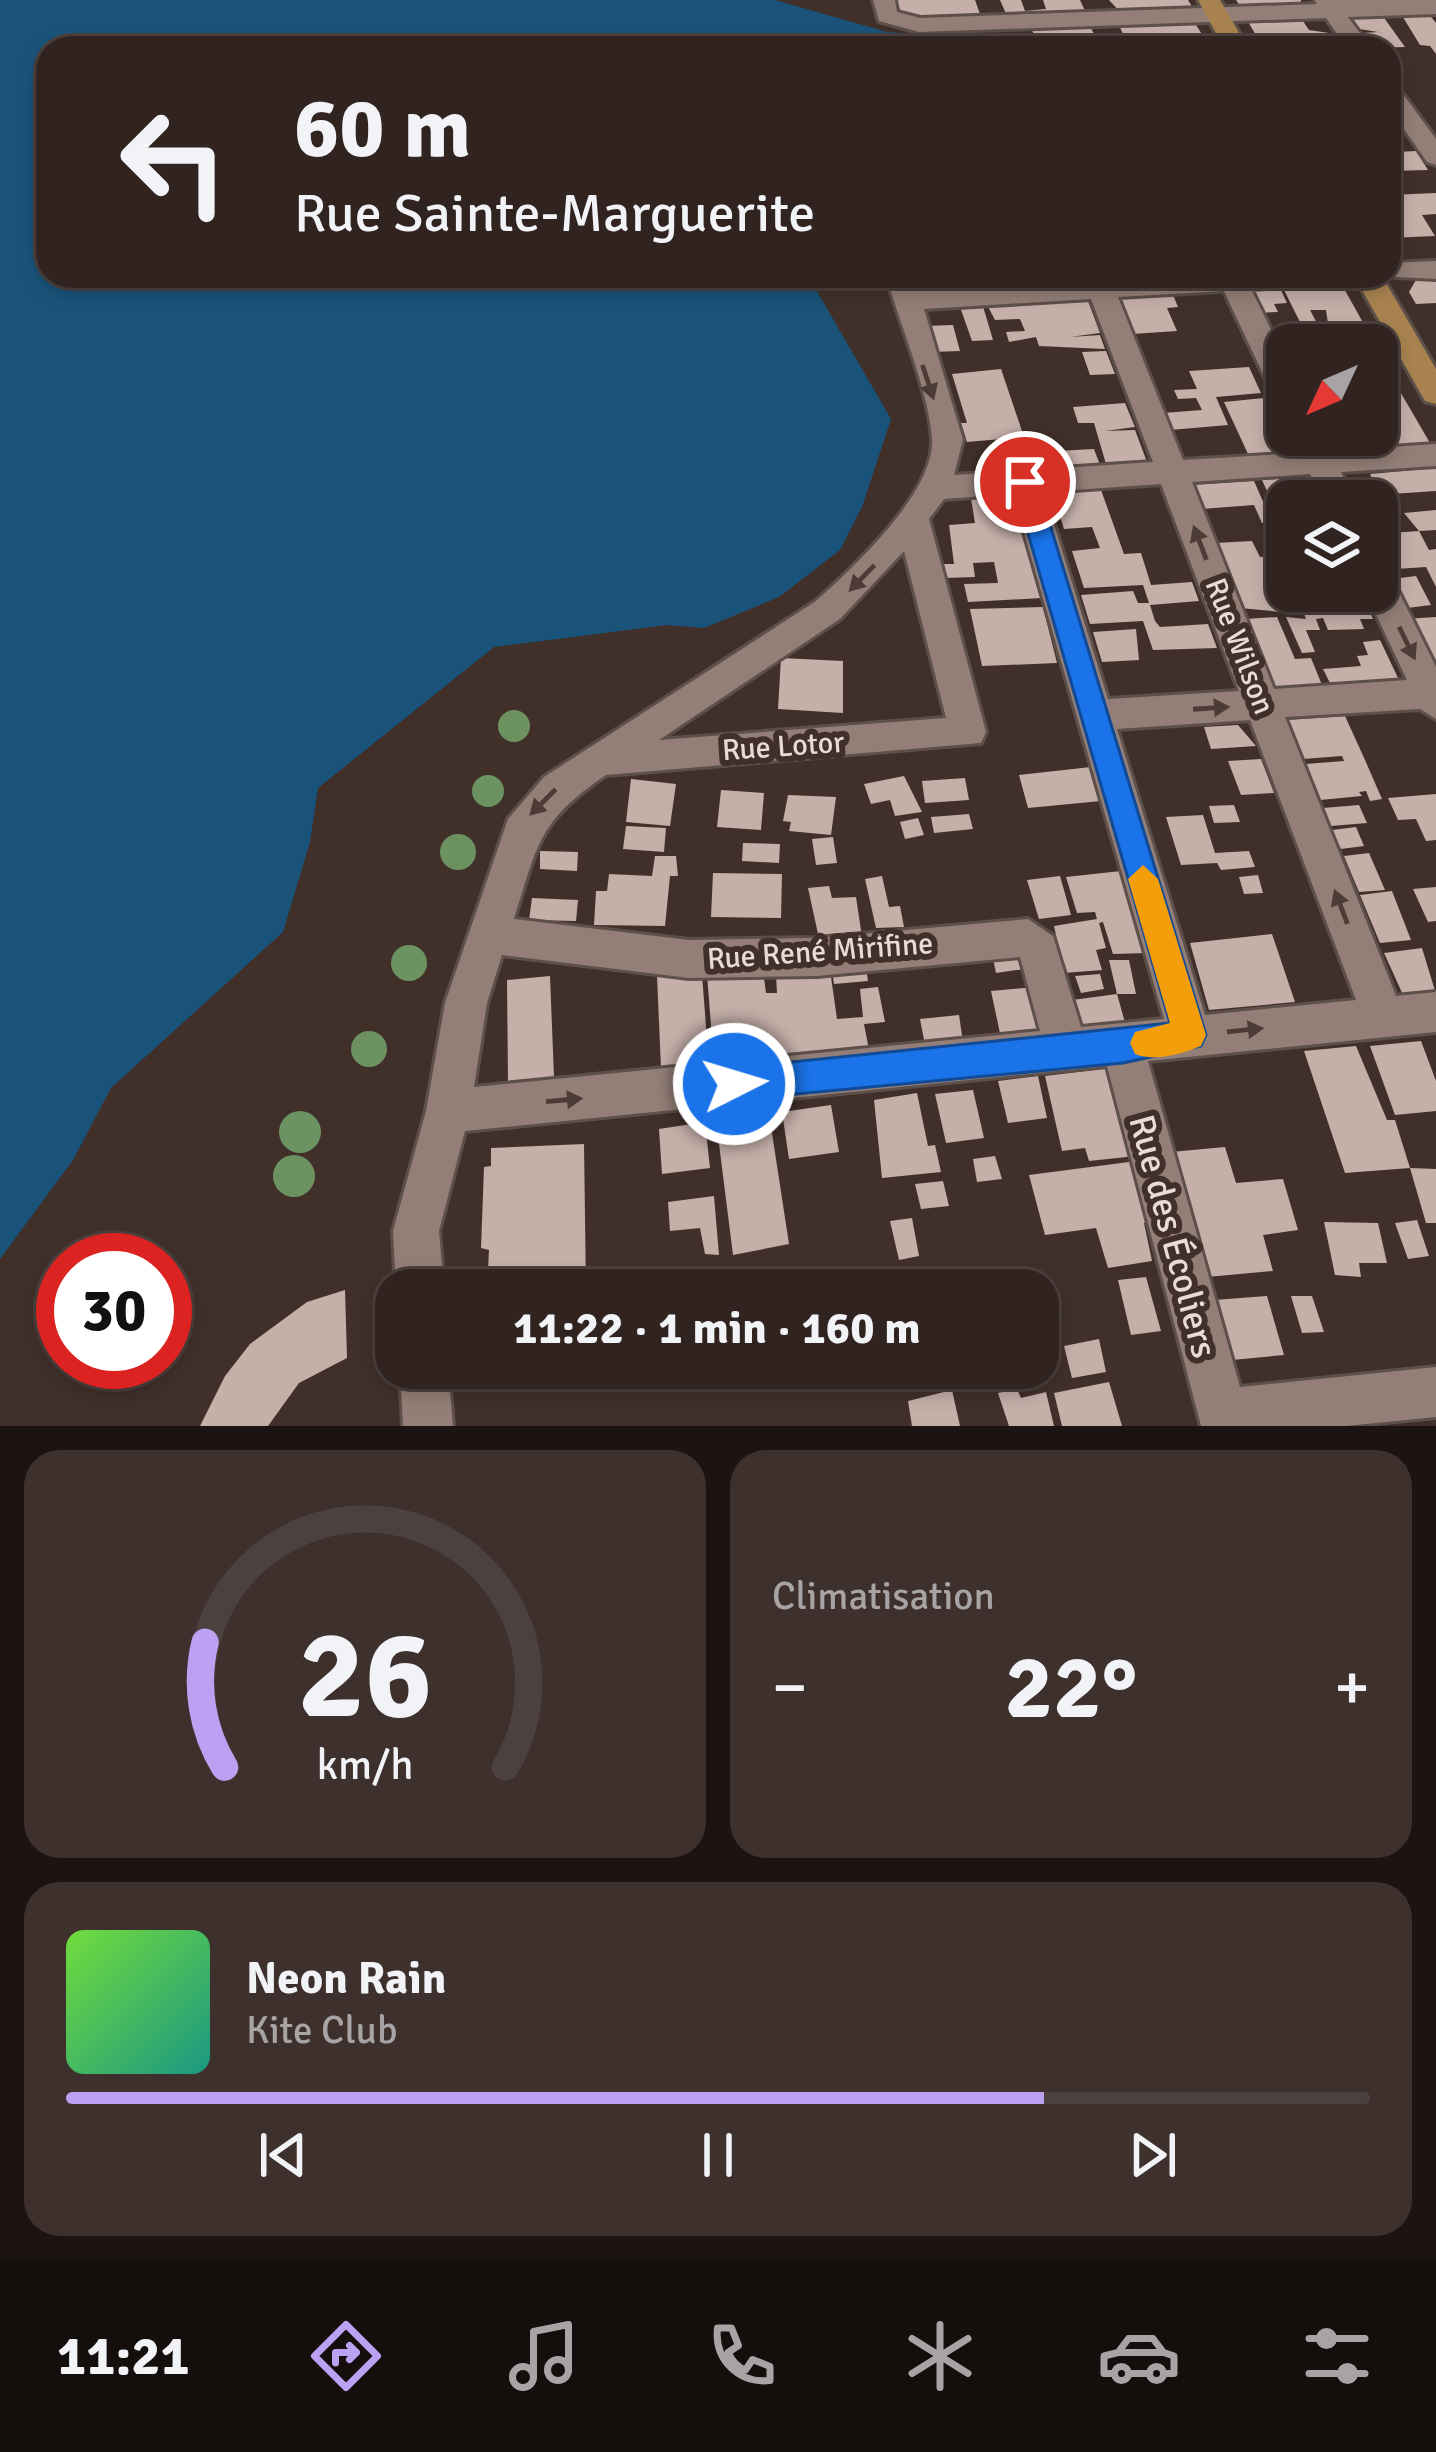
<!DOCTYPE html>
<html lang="fr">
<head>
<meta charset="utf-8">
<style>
	body { margin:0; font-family:Signika,sans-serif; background:#3d302d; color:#f1f3f6; height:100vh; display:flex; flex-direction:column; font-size:45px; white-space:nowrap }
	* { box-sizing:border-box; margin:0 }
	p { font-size:39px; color:#a8a4a5 }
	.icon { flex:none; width:66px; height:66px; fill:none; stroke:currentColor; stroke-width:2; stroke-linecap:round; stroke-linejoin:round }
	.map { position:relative; height:1426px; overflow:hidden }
	.side { display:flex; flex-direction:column; gap:24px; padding:24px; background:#1b1412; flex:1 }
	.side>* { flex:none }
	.hud { position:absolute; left:36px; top:36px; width:1365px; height:252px; border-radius:36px; box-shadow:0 6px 18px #0003,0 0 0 3px #4c413e; background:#312420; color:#f1f3f6; overflow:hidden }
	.needle { width:78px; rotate:226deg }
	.buttons { position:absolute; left:1266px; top:324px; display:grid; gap:24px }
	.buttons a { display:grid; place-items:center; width:132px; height:132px; border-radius:24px; background:#312420; box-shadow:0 6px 18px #0003,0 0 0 3px #4c413e; font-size:60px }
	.speed { position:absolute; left:36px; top:1233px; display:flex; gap:24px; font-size:60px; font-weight:700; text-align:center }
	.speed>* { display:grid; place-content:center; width:156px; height:156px; border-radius:50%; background:#312420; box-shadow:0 6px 18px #0003,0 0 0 3px #4c413e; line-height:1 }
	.speed .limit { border:18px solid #d22; background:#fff; color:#111 }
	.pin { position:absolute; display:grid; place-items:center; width:102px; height:102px; color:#fff; margin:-51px; border:6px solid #fff; border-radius:50%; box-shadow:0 3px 12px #0007 }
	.me { position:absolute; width:132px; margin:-66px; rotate:85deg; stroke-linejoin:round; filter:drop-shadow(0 0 9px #0008) }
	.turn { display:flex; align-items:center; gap:42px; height:252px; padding:0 60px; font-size:54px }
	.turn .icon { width:156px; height:156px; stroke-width:2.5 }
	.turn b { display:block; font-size:84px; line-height:102px }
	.big { font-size:90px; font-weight:800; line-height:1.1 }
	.side .tile { flex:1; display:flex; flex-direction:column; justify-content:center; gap:18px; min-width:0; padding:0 42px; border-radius:36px; background:#3d302d }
	.side .dial { align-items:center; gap:0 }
	.dial svg { height:312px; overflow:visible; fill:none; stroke:#4c413e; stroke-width:7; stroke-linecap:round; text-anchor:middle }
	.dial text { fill:#f1f3f6; stroke:none }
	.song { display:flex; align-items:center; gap:36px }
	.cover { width:144px; height:144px; border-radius:18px; background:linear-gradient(135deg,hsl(100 70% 55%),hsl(170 70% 35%)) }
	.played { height:12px; border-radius:6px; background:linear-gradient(90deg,#bca0f2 75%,#4c413e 75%) }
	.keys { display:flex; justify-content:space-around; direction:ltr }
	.heat { display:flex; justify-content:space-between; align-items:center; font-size:66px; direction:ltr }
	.side .tiles { flex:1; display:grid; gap:24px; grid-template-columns:1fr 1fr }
	.tile:last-child { grid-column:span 2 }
	.trip { position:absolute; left:375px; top:1269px; width:684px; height:120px; border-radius:36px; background:#312420; box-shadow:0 6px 18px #0003,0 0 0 3px #4c413e; font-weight:800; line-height:120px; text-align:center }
	.tabs { display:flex; height:192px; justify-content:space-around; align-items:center; background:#140e0d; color:#a8a4a5 }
	.tabs .icon { width:84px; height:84px }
	.tabs .current { color:#bca0f2 }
	.tabs b { font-size:54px; color:#f1f3f6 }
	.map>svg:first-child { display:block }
	.water { fill:#1a537a }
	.building { fill:#c5afa9 }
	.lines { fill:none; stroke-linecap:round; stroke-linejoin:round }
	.minor-casing { stroke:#5d4f49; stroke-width:6 }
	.major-casing { stroke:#5d4f49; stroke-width:6 }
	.minor { fill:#937f77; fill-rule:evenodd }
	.major { fill:#a8834f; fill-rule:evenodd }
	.tree { fill:#6c9262 }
	.oneway { fill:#4d3c36 }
	.route { fill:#1a73e8; stroke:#114b97; stroke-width:3 }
	.slow { fill:#f59e0b }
	.labels { text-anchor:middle; stroke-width:12; stroke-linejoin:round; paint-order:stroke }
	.street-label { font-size:30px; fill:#e7dcd7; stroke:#41302a }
	.near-street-label { font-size:36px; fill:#e7dcd7; stroke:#41302a }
</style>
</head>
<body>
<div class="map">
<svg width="1436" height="1426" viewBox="0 0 1436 1426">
	<rect width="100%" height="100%" fill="#41302a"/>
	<path class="water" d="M0 0H775L887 32 959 36 971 48H48V276H808L891 419 862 507 840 550 779 597 704 628 667 625 494 647 318 788 310 842 283 932 111 1088 73 1160 0 1259Z"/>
	<path class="building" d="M897 0H975L981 17 903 20Z
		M1000 0H1021L1025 11 1046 9 1043 0H1080L1086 13 1007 16Z
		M1109 0H1188L1194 10 1121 13Z
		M1236 0H1301V4L1240 6Z
		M1428 13 1436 23V54L1430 46 1420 45 1401 14Z
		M1382 15 1405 47 1372 48 1362 33 1378 32 1359 29 1349 16Z
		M1301 18 1309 30 1336 34 1346 48H1319L1306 35 1257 37 1247 20Z
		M1194 22 1211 48H1129L1119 25Z
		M1090 26 1101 48H1074L1071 39 1036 40 1031 28Z
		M1416 151 1428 170 1389 171V162L1401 161 1396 152Z
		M1436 193V214L1422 215 1435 236 1389 238V216H1404L1389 213V195Z
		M980 276H1053V280L981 283Z
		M1436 279V303L1416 304 1409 292 1416 280Z
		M1342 285 1366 328 1329 330 1326 310H1310L1321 331 1305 332 1283 288Z
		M1280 288 1287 303 1274 304 1278 312 1256 313 1245 290Z
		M1173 295 1178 307 1167 308 1177 331 1132 334 1119 298Z
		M1088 301 1100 333 1070 337 1100 335 1105 349 1039 346 1036 337 1009 342 1006 332 1025 331 1020 319 995 320 986 303Z
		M982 303 993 340 972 341 959 304Z
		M953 325 960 351 931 352 925 326Z
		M1366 332 1373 345H1287V379L1267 337Z
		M1106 351 1115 374 1090 375 1082 352Z
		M1377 352 1430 443 1323 450 1315 435H1377Z
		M1249 367 1261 393 1216 397 1228 425 1170 430 1163 413 1202 410 1196 398 1178 399 1174 390 1197 389 1189 371Z
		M1001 369 1024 437 967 442 961 423H967L952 374Z
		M1264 398 1276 422 1289 451 1248 454 1224 402Z
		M1125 403 1135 427 1105 431 1135 430 1147 462 1106 464 1094 423H1078L1073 407Z
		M1094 449 1100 465 1062 467 1057 451Z
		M1436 468V491L1406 493 1380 495 1370 474Z
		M1302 477 1314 501H1287V522H1281L1262 480Z
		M1254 481 1272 522 1262 523 1254 505 1201 509 1191 485Z
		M1101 490 1124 554 1141 553 1151 585 1192 582 1199 601 1150 605 1155 621 1160 627 1208 624 1217 648 1153 650 1143 621 1090 624 1081 595 1133 591 1138 603H1149L1143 585 1084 588 1072 551 1100 548 1092 527 1064 529 1053 493Z
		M1016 495 1042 598 968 602 964 584 998 583 994 562 973 563 975 577 945 578 942 564H954L949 525 975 523 971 498Z
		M1436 510V530L1419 531 1404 513Z
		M1419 531 1429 550 1436 549V587L1426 567 1381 570 1377 563V534Z
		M1252 541 1260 557 1277 556 1284 571 1264 572 1281 612 1240 608 1215 543Z
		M1416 576 1431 605 1407 608 1392 579Z
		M1313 591H1360L1373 619H1360L1364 629 1328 630 1323 618 1316 619 1320 630H1306L1315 652 1302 653 1286 617 1306 619 1301 605 1318 604Z
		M1043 607 1057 663 982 666 970 609Z
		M1277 617 1295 659 1311 658 1322 685 1274 689 1246 619Z
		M1436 617V679L1405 619Z
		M1136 629 1139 660 1102 662 1093 632Z
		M1380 640 1399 680 1331 685 1323 669 1361 666 1357 656 1368 655 1363 642Z
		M781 658 843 661V713L778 709Z
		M1345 716 1365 760 1382 799 1370 801 1366 791 1359 792 1362 796 1320 800 1305 764 1344 761 1342 756 1303 759 1286 720Z
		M1238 725 1256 746 1211 749 1204 727Z
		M1261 759 1274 793 1241 795 1228 761Z
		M1091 767 1101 801 1028 808 1019 775Z
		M904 776 922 812 895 816 890 800 871 804 864 784Z
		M965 778 969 800 925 803 922 781Z
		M631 779 676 784 670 826 626 822Z
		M721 790 764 793 761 830 717 827Z
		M1436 794V840L1426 841 1416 819 1398 820 1388 798Z
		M788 795 836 797 831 835 789 831 791 822 783 821Z
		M1234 805 1240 822 1214 823 1209 806Z
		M1359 805 1367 823 1331 826 1323 808Z
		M969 814 973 829 934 833 931 817Z
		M1203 815 1215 853 1249 851 1255 867 1221 870 1217 863 1181 865 1166 817Z
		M918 818 924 835 905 839 900 822Z
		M626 826 666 828 664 852 623 849Z
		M1356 827 1364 846 1341 849 1332 830Z
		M833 837 837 863 816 865 812 839Z
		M743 843 780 844 779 863 742 861Z
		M540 851 578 852 577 871 540 869Z
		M1369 853 1385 890 1359 892 1344 856Z
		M655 856H676L678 876H670L665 926 594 925 596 891H607L609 874 652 876Z
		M1121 871 1146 953 1113 954 1103 922 1099 923 1106 948 1096 950 1102 970 1064 973 1054 926 1097 919 1095 912 1077 913 1066 877Z
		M713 873 782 874 781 918 711 917Z
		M1258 875 1263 893 1244 894 1239 877Z
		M882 876 889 907 900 906 904 927 876 928 865 879Z
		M1060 876 1071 915 1039 919 1027 880Z
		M829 886 832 898 856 897 862 937 820 943 808 888Z
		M1436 887V921L1428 922 1413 889Z
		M1392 891 1411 940 1380 943 1360 895Z
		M532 898 578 900 576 921 529 920Z
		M1272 934 1295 1002 1209 1010 1190 943Z
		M1422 948 1436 994 1404 997 1384 953Z
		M1026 952 1031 968 996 973 992 954Z
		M1109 960H1129L1136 994H1117Z
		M865 962 868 981 834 984 831 965Z
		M830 970 837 1019 863 1017 860 989 878 987 885 1022 864 1024 869 1050 714 1064 707 974 763 971 766 993H777L776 976Z
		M1100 974 1104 989 1081 993 1075 976Z
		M702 975 709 1064 661 1068 657 976Z
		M550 976 554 1077 508 1082 507 980Z
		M1035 987 1046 1033 1001 1038 991 991Z
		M1117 994 1126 1026 1081 1030 1072 1000Z
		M959 1015 963 1042 925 1045 920 1019Z
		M1421 1041 1436 1081V1111L1395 1115 1370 1046Z
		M1356 1046 1387 1120H1395L1410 1168 1345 1173 1304 1051Z
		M1111 1068 1136 1156 1089 1161 1085 1148 1062 1151 1045 1076Z
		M1038 1076 1047 1118 1008 1123 998 1081Z
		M973 1090 984 1138 946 1143 935 1094Z
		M917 1093 928 1146 935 1145 941 1172 882 1178 874 1100Z
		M831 1105 839 1152 789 1159 782 1112Z
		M770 1120 789 1244 733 1255 717 1128Z
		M705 1122 710 1168 662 1174 659 1129Z
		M584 1144 586 1290H544L545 1285 487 1290 489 1250 481 1248 484 1167 491 1166V1148Z
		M1225 1147 1236 1183 1283 1179 1298 1230 1263 1235 1273 1271 1207 1277 1171 1152Z
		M995 1156 1002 1179 977 1182 973 1159Z
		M1144 1160 1153 1221 1144 1223 1152 1261 1108 1268 1096 1228 1045 1235 1029 1175Z
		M1410 1168 1436 1169V1223H1426Z
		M943 1181 949 1206 921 1209 915 1184Z
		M714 1196 719 1255 705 1254 700 1228 670 1231 668 1202Z
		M912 1218 919 1256 899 1260 890 1221Z
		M1417 1220 1429 1256 1408 1259 1395 1223Z
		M1324 1222 1378 1223 1387 1263H1359L1361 1277 1335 1275Z
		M1146 1277 1161 1331 1131 1335 1118 1280Z
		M345 1290 347 1358 299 1383 268 1426H200L225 1376 250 1344 307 1302Z
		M1267 1296 1284 1355 1232 1360 1214 1300Z
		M1291 1296H1312L1324 1332 1302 1333Z
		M1099 1339 1106 1372 1072 1378 1064 1346Z
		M485 1368H555V1378L484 1386Z
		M928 1368H986L989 1380 933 1389Z
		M1109 1382 1122 1426H1062L1054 1393Z
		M1017 1389 1021 1398 1046 1392 1054 1426H1009L998 1393Z
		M952 1390 960 1426H912L908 1401Z"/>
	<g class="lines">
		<defs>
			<path id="minor" d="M873 0H895L897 12 920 18 1317 4 1314 0H1436V14L1348 17 1371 48H1347L1326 18 919 32 879 21Z
				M1389 84 1397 86 1436 139V165L1427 162 1389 108Z
				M1436 261V279L1378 276H1389V263Z
				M886 276H914L918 291 1084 281 1082 276H1334L1320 285 1251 289 1287 362V403L1272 393 1224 291 1118 297 1183 460 1300 453 1292 435H1322L1330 451 1436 444V466L1341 472 1355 501H1323L1310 474 1192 482 1274 689 1407 680 1365 591H1377V568L1389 572 1436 667V719L1420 709 1285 717 1396 996 1436 992V1032L1148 1061 1240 1387 1436 1367V1417L1346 1426H1201L1107 1066 465 1131 439 1231 444 1290H396L393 1231 426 1111 445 1003 508 819 544 777 816 601C853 568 936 491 932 438 929 393 899 321 886 276ZM1091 299 1153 462 954 475 963 440 924 309ZM1161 484 1239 691 1108 699 1044 492ZM1013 494 1164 1019 1081 1027 1053 936 1028 919 817 938 689 940 514 919C538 844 538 821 606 775L981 743 986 732 929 519 944 499ZM904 551 946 718 659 740 840 619ZM1250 720 1356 1000 1205 1015 1117 729ZM502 955 689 978 817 976 1020 957 1040 1031 474 1087 487 1003Z
				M400 1368H448L453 1426H403Z"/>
			<path id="major" d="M1198 0H1220L1248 48H1224Z
				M1354 276H1382L1436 369V404L1425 401Z"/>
		</defs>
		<use href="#minor" class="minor-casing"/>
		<use href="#major" class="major-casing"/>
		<use href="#minor" class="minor"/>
		<use href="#major" class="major"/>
	</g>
	<g class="tree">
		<circle cx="514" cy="726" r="16"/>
		<circle cx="488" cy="791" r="16"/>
		<circle cx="458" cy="852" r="18"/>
		<circle cx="409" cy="963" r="18"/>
		<circle cx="369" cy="1049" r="18"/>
		<circle cx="300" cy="1132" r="21"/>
		<circle cx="294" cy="1176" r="21"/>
	</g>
	<defs><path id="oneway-solid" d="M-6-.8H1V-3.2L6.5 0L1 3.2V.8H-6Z" transform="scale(3)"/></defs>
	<g class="oneway">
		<use href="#oneway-solid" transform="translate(928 382) rotate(72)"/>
		<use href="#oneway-solid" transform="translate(1200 543) rotate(-111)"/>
		<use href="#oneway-solid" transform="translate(862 578) rotate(134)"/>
		<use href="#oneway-solid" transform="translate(1407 643) rotate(64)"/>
		<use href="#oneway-solid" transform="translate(1211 708) rotate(-4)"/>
		<use href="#oneway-solid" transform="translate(543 802) rotate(135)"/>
		<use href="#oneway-solid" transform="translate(1341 907) rotate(-111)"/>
		<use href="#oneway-solid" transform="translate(1245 1030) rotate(-6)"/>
		<use href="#oneway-solid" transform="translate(564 1100) rotate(-5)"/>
	</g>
	<path class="route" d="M1025 473 1037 482 1206 1035 1201 1046 1123 1063 734 1100 722 1096 717 1084 722 1073 734 1068 1170 1023 1013 482Z"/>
	<path class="slow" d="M1143 865 1158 879 1206 1035 1201 1046C1182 1054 1154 1062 1135 1054L1130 1043 1135 1032 1170 1023 1128 879Z"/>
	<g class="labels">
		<g class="street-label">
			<text transform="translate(1240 646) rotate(69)" y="10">Rue Wilson</text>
			<text transform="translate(783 746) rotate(-4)" y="10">Rue Lotor</text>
			<text transform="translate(820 951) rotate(-4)" y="10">Rue René Mirifine</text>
		</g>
		<g class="near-street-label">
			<text transform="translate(1174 1236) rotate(75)" y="13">Rue des Écoliers</text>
		</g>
	</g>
</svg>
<div class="buttons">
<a><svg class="needle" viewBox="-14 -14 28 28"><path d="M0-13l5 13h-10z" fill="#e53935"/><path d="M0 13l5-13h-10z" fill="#a8a4a5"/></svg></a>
<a><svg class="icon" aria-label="layers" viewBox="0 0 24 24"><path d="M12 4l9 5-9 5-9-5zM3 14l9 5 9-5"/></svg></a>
</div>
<div class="speed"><div class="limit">30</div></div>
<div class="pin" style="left:1025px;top:482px;background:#d93025"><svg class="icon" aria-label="arrive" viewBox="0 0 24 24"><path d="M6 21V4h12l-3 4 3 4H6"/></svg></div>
<svg class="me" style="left:734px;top:1084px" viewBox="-20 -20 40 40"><circle r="17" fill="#1a73e8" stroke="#fff" stroke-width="3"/><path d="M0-11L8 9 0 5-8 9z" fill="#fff"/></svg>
<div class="trip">11:22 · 1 min · 160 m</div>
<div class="hud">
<div class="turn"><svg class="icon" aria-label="left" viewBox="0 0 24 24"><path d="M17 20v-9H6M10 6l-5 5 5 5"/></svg><div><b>60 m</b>Rue Sainte-Marguerite</div></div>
</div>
</div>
<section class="side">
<div class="tiles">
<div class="tile dial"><svg viewBox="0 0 100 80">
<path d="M14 69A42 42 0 1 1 86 69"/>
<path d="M14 69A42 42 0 0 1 9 37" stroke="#bca0f2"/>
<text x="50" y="56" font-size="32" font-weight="700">26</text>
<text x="50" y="72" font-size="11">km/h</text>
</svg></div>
<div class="tile"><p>Climatisation</p>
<div class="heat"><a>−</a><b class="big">22°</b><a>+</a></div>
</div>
<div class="tile">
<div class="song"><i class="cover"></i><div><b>Neon Rain</b><p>Kite Club</p></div></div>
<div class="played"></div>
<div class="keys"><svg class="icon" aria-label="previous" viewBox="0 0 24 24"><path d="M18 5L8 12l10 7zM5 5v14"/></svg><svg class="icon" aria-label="pause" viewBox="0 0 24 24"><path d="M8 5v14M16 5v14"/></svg><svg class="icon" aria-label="next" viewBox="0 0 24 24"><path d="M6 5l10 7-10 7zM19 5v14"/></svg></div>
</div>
</div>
</section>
<nav class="tabs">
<b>11:21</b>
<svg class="icon current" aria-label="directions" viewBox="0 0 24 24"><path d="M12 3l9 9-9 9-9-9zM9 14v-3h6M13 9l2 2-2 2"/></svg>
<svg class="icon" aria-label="music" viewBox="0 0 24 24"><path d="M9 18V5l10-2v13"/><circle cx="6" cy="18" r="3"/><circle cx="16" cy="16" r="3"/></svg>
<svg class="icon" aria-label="phone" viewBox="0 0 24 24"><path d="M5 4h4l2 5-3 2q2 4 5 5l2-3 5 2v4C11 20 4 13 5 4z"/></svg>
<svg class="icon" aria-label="climate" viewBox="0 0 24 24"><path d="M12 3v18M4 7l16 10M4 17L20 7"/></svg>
<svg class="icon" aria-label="car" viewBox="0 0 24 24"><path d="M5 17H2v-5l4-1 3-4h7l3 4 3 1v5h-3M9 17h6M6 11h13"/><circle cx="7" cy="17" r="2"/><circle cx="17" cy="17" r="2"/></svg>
<svg class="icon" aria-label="filters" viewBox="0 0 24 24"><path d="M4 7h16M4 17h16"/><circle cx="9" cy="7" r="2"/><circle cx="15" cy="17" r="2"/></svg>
</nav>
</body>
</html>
